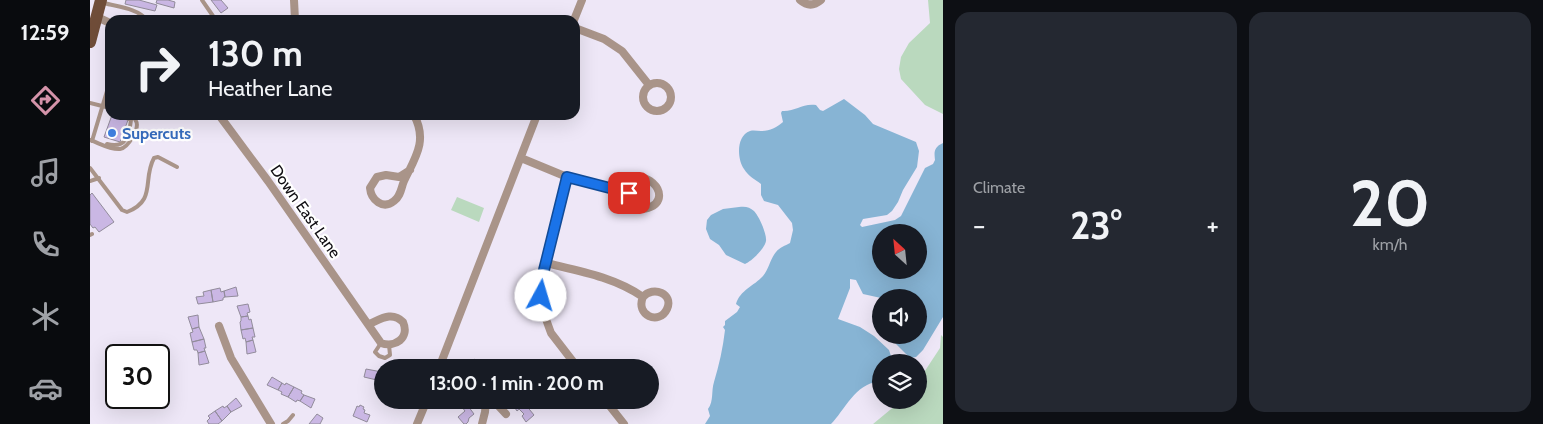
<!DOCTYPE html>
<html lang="en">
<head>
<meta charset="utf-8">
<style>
	body { margin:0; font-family:Cabin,sans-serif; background:#242831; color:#f1f3f6; height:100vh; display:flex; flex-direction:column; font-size:19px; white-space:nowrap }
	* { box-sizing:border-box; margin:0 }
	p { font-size:16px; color:#9ea1a6 }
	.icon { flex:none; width:28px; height:28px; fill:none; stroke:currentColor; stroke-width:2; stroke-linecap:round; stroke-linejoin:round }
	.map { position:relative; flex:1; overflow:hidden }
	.sheet { display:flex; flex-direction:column; gap:12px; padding:12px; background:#0d0f14; width:600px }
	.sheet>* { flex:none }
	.banner { position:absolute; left:15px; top:15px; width:475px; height:105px; border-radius:15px; box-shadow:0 5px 20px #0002; background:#171b24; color:#f1f3f6; overflow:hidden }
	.needle { width:32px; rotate:333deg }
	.buttons { position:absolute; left:782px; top:224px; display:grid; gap:10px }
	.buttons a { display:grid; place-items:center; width:55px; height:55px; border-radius:50%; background:#171b24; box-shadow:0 5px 20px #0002; font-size:25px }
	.speed { position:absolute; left:15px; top:344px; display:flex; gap:10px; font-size:25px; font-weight:700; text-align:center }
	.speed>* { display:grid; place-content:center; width:65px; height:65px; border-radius:50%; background:#171b24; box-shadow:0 5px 20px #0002; line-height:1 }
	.speed .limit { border:2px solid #111; border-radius:8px; background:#fff; color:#111 }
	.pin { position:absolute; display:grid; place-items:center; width:42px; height:42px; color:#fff; margin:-21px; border-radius:10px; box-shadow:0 2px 8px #0006 }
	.me { position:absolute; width:55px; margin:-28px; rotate:6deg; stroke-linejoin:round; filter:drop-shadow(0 0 4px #0008) }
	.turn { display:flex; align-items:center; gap:18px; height:105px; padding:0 20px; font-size:22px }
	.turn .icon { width:65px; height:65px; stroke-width:2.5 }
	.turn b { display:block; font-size:35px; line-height:42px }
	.big { font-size:38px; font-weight:700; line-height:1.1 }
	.sheet .card { flex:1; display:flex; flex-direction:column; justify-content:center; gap:8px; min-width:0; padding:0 18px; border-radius:15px; background:#242831 }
	.sheet .dial { align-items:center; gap:0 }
	.dial b { font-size:65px; line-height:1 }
	.heat { display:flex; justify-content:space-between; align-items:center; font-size:28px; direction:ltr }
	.sheet .tiles { flex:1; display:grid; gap:12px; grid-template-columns:repeat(2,1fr) }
	.trip { position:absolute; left:284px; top:359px; width:285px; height:50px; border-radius:25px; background:#171b24; box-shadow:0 5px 20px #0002; font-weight:700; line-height:50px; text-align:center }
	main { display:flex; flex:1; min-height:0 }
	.tab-bar { display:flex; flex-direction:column; width:90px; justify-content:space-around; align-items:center; background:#090b0e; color:#9ea1a6 }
	.tab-bar .icon { width:35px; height:35px }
	.tab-bar .on { color:#d493a9 }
	.tab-bar b { font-size:22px; color:#f1f3f6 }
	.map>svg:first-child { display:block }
	.green { fill:#bad9be }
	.water { fill:#87b4d4; fill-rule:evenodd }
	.building { fill:#cab7e4; stroke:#928c9b }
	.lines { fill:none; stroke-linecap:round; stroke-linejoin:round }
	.service { stroke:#a99489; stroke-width:4 }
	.minor { stroke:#a99489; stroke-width:8 }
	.primary { stroke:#704d39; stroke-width:12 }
	.route-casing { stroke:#114b97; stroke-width:12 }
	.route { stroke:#1a73e8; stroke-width:9 }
	.shop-dot { fill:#3f7fe0; stroke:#fff; stroke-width:2 }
	.labels { text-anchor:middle; stroke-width:4.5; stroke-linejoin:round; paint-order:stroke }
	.shop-label { font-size:16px; font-weight:bold; fill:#366cbe; stroke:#fff; text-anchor:start }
	.street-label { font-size:16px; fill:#0f0d12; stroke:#fff }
</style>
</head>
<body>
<main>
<nav class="tab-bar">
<b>12:59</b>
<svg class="icon on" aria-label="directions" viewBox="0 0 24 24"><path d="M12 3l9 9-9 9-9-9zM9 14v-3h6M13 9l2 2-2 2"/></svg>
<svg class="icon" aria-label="music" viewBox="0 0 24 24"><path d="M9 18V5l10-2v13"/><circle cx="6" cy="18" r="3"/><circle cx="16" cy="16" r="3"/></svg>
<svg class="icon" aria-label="phone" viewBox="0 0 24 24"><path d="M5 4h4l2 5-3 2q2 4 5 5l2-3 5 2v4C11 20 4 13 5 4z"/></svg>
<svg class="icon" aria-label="climate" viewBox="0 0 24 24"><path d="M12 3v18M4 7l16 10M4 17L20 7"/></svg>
<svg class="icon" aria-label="car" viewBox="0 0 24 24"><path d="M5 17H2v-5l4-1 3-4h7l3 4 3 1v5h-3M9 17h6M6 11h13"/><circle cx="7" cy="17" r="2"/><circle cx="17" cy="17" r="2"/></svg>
</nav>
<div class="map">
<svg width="853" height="424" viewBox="0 0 853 424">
	<rect width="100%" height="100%" fill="#eee7f7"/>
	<path class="green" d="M838 0H853V114L835 105 811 79 809 69 811 57 819 43 840 23Z
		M367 197 394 208 389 222 361 210Z
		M851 335 853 337V424H783L812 400H829V380L850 348Z"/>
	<path class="water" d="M754 99 775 115 783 124 826 142 829 151 827 167 813 190 808 202 802 211 797 215 773 219 770 225 772 227 805 220 811 216 835 168 843 164 845 160C844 152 844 147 853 143V317L833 350 826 357 820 358 797 335H829V298H791L773 294 766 280 760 279V288L748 319 770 327 784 336 799 350 803 362H791V385L788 382C766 383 754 411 741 424H615L620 416 618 409C624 401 621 391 624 382 629 365 633 348 635 330L633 327 635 325V321L647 312 650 307 646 304C650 290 664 286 673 276 679 269 680 259 686 252 690 247 695 246 700 243L703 230 702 223 688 205 674 201 671 195V184C665 179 659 177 654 169 647 159 646 136 660 131 664 130 667 131 671 131 680 131 686 128 693 122L691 113 692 111C705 112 712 103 726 105L730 110 733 111ZM791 232H829V270H791Z
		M649 207C655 206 660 207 664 211 669 216 677 234 676 241 675 248 662 261 655 264L636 255 629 245 620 239 616 229 617 220 621 215 633 209Z"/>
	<path class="building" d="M36 0H49L67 5 65 11 35 4Z
		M67 0H78L85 2 84 8 66 3Z
		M121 0H131L138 8 131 13Z
		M22 115 38 120 30 142 14 137Z
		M2 193 24 222 9 232 5 227 3 228 0 224V195Z
		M146 287 148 296 135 297 134 291Z
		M130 288 131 292 134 291 135 297 133 298V300L123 302 121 290Z
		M121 290 123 302 108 304 106 297 114 296 113 292Z
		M158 304 160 312 157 313 158 316 151 317 147 306Z
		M108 315 109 327 102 329 98 317Z
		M158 316 159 320 161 319 163 328 151 330 150 322 151 321V317Z
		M109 327 114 339 102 342 100 333 103 332 102 329Z
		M163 328 165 337H162L163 340 156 342 155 338 153 339 151 330Z
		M114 339 116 348H114L115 351 108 353 107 350H104L102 342Z
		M163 340 166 352 157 354 156 342Z
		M115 351 119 363 109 365 108 353Z
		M385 359 392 366 378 368 376 366Z
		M276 369 292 372V380L291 381 274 377Z
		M182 377 192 383 188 390 177 385Z
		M192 383 195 385 196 383 204 387 198 397 191 394 192 392 188 390Z
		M204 387 212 391 211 393 214 395 210 401 207 400 206 402 198 397Z
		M214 395 225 399 221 408 210 401Z
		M146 398 152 406 141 412 137 406Z
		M371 400H378L380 403 378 406 384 414 379 418 378 422 376 424H374L368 417 375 411 368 402Z
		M422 400H432L435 404 427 411 423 405 425 404Z
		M435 404 444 415 436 422 432 416 434 414 429 409Z
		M270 405 274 407 273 409 275 410 274 413 280 415 277 422 263 416 267 406 269 407Z
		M133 406 134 408 137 406 141 412 132 421 125 411Z
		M125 411 132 421 128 424H119L117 421 120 418 118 416Z
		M227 414 233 418 230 424H219Z"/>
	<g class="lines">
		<path class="service" d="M112 0 123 16
			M14 3C28 7 47 8 57 20
			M0 103 20 108
			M0 140C9 143 20 150 30 149 38 148 50 128 46 121 45 118 43 117 41 115
			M2 141 20 81
			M17 144C36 149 39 136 41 120L29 115
			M0 168 32 210 37 212C67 200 52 180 64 158L68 157 87 167
			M0 181 9 178
			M0 235 2 234
			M291 343 285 352 289 356 295 358 300 355 299 345
			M193 424 198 421 203 415"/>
		<path class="minor" d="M204 0 205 20
			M710 0C717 6 724 6 731 0
			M7 17 20 23
			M484 20 492 0
			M485 28 514 39 532 51 559 85
			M553 97a14 14 0 1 1 28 0a14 14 0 1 1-28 0Z
			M129 115 178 181 291 343C305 348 320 338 313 322 302 311 291 319 279 324
			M431 158 477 177 539 193C540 203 548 211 558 208 589 197 546 157 539 193
			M320 170 309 177 296 175 287 177 280 188C281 200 293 210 304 201 311 196 311 188 314 181 325 158 338 141 324 115
			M477 177 453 274 451 296 453 311 461 333 488 368
			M456 263C489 271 524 277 553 297 545 315 569 326 577 309 584 294 563 285 553 297
			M129 326 141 358 181 424
			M349 368 447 115
			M403 400 416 414
			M515 400 534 424
			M327 424 337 400
			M392 424 395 412 396 400"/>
		<path class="primary" d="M0 42 11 0"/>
	</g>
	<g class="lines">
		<defs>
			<path id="route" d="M451 296 453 274 477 177 539 193"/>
		</defs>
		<use href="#route" class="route-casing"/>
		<use href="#route" class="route"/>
	</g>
	<circle class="shop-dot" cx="22" cy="133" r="5"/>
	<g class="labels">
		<g class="shop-label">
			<text x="32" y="139">Supercuts</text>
		</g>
		<g class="street-label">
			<text transform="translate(216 211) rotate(55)" y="6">Down East Lane</text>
		</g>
	</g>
</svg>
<div class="buttons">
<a><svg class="needle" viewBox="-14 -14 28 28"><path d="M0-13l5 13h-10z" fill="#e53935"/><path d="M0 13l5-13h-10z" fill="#9ea1a6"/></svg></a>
<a><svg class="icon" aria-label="sound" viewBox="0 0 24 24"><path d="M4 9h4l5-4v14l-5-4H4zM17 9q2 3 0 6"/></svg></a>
<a><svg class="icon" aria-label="layers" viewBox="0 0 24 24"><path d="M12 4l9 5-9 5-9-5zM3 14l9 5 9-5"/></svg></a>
</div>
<div class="speed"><div class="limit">30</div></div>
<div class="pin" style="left:539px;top:193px;background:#d93025"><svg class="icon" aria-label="arrive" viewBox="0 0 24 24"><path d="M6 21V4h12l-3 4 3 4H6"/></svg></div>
<svg class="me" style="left:451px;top:296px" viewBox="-20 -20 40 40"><circle r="19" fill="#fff"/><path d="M0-13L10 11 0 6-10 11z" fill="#1a73e8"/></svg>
<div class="trip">13:00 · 1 min · 200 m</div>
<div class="banner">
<div class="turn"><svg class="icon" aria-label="right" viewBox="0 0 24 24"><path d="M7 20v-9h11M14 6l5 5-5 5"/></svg><div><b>130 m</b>Heather Lane</div></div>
</div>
</div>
<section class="sheet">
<div class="tiles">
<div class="card"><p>Climate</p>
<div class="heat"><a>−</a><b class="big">23°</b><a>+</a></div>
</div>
<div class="card dial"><b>20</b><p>km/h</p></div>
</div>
</section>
</main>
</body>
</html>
